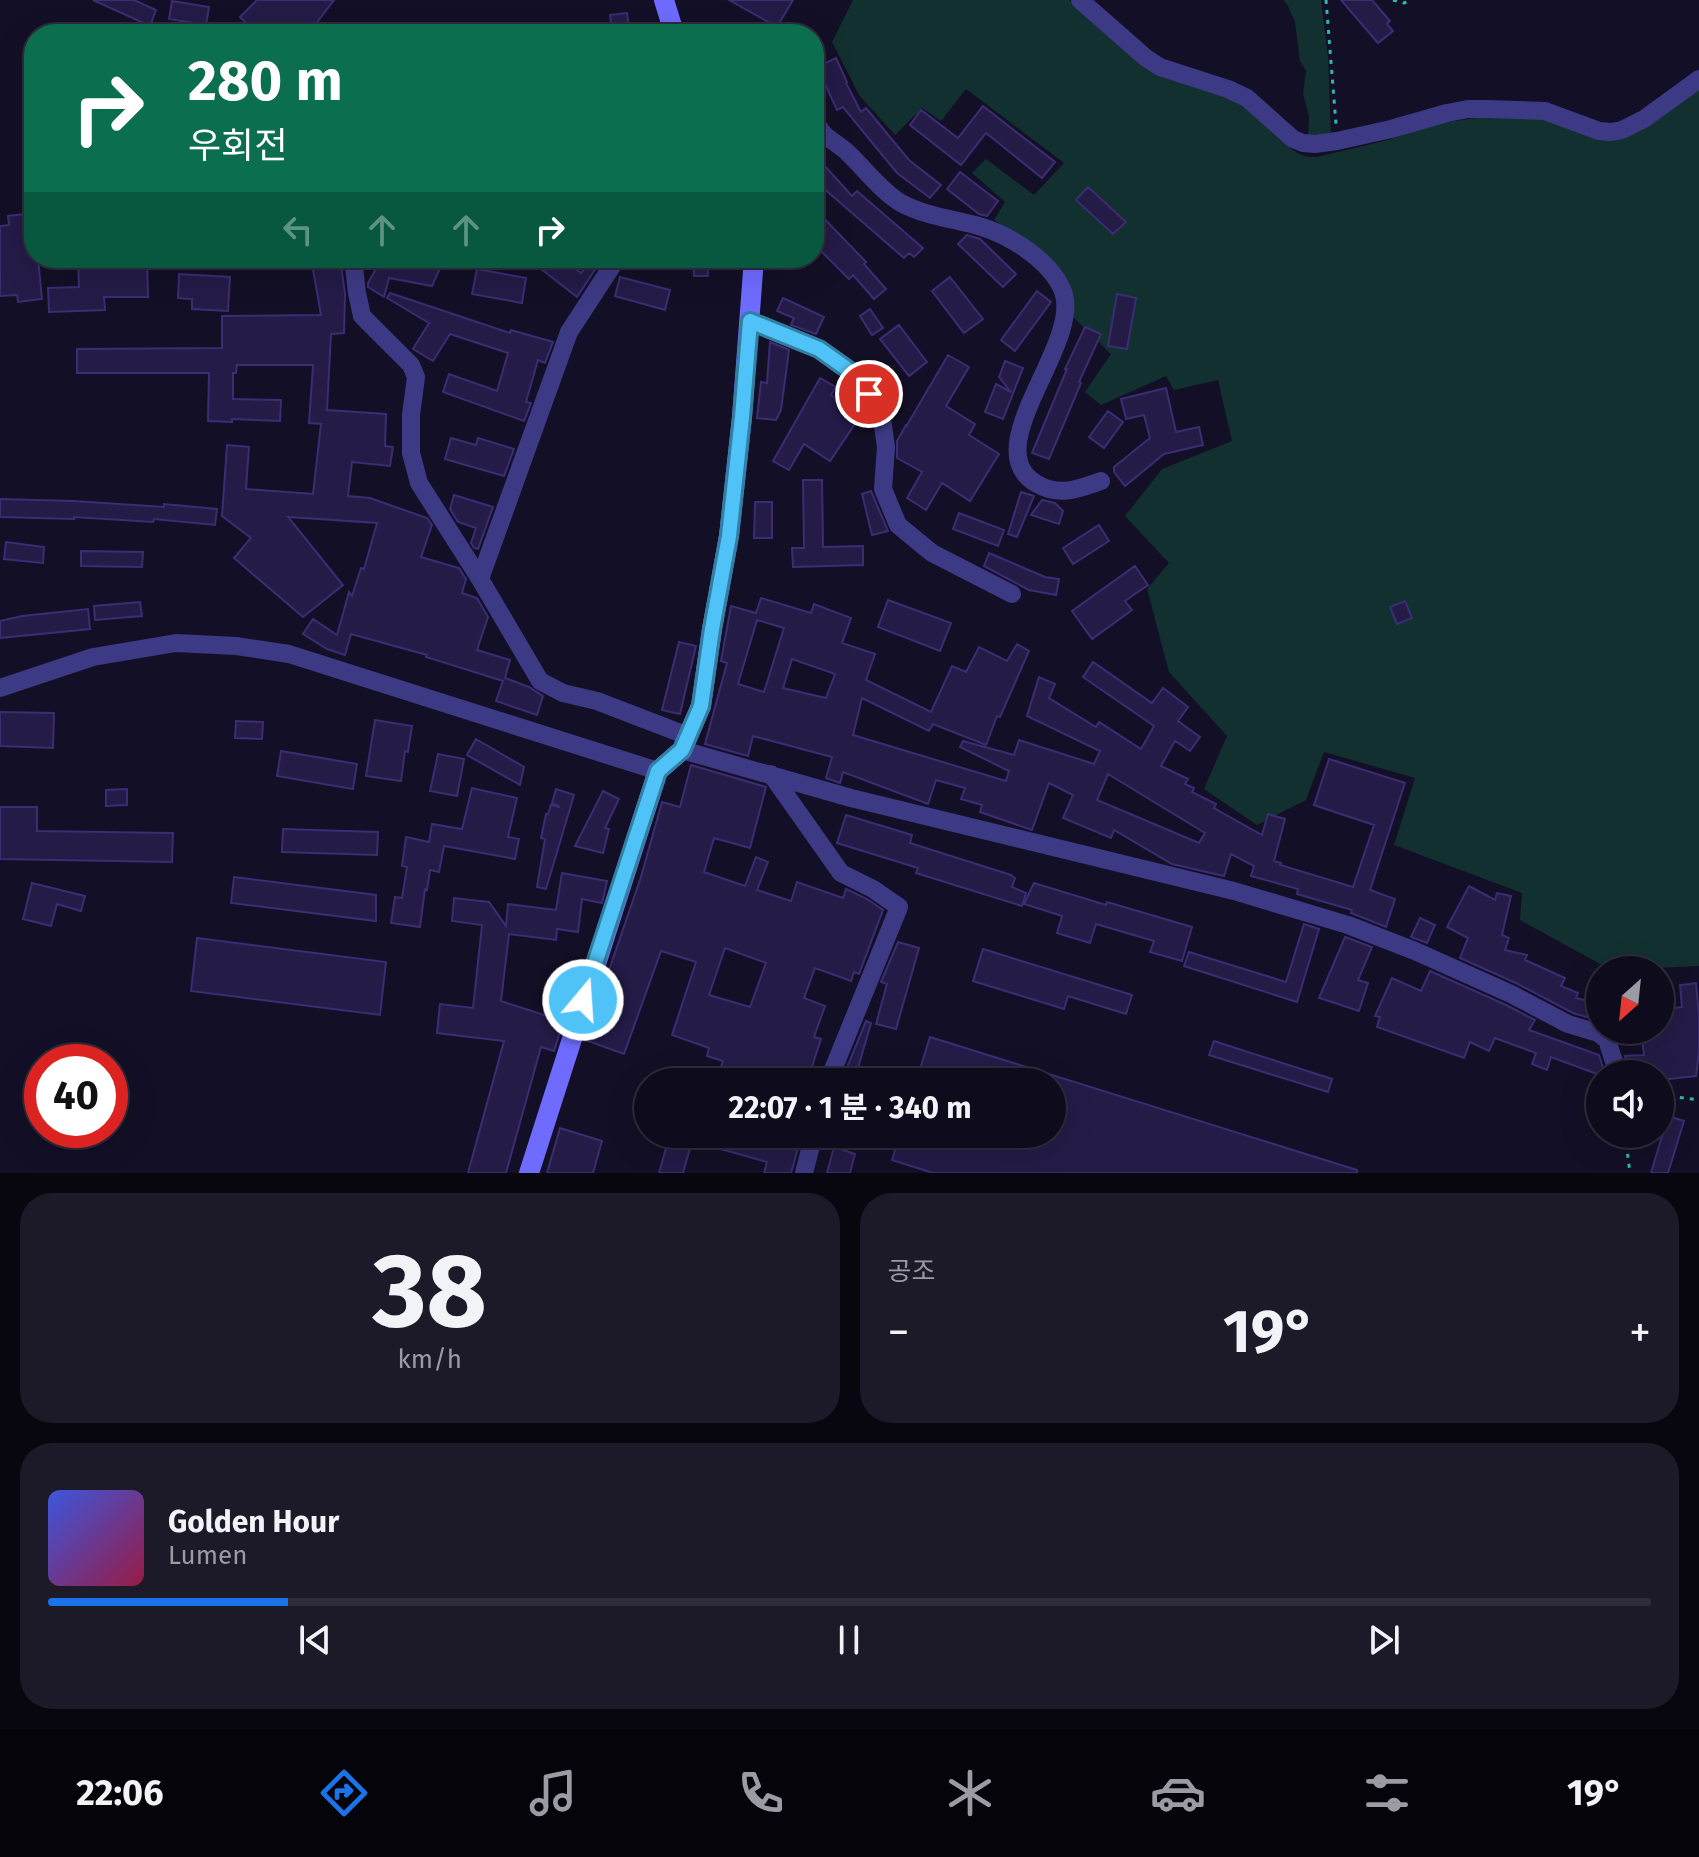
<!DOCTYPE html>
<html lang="ko">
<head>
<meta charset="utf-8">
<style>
	body { margin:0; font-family:"Fira Sans","Noto Sans KR",sans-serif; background:#1c1929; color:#f1f3f6; height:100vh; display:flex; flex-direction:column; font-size:30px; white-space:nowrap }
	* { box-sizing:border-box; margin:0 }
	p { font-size:26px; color:#9b9ba3 }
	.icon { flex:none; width:44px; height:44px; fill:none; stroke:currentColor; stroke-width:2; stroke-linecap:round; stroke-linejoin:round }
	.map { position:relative; height:1173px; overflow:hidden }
	.panel { display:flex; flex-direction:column; gap:20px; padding:20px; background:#08060f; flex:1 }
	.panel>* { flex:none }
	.hud { position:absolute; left:24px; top:24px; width:800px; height:244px; border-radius:32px; box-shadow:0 8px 32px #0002,0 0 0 2px #2e2b3b; background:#0b6e4f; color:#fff; overflow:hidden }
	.needle { width:52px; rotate:207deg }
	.controls { position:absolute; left:1586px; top:956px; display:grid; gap:16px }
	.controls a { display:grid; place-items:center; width:88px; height:88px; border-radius:50%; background:#0e0b1c; box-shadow:0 8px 32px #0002,0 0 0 2px #2e2b3b; font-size:40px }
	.speed { position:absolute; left:24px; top:1044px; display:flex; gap:16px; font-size:40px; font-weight:700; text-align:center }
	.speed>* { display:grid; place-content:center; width:104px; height:104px; border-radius:50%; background:#0e0b1c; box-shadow:0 8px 32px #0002,0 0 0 2px #2e2b3b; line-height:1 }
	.speed .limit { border:12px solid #d22; background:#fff; color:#111 }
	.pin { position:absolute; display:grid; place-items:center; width:68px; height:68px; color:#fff; margin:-34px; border:4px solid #fff; border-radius:50%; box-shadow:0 2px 8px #0007 }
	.me { position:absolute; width:88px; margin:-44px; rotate:18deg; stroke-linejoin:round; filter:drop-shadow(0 0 6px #0008) }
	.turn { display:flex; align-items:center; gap:28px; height:168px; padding:0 32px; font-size:36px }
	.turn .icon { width:104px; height:104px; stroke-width:2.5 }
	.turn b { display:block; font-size:56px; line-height:68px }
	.lanes { display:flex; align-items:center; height:76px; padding:0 32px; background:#0003; justify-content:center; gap:40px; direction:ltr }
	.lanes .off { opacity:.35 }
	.big { font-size:60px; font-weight:700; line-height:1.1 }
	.panel .tile { flex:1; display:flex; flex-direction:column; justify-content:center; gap:12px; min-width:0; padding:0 28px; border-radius:32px; background:#1c1929 }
	.panel .dial { align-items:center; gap:0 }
	.dial b { font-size:104px; line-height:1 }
	.song { display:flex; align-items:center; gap:24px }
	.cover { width:96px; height:96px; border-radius:12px; background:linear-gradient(135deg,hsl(230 70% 55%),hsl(340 70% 35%)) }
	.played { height:8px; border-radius:4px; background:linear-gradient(90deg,#1a73e8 15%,#2e2b3b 15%) }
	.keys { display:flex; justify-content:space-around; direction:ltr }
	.heat { display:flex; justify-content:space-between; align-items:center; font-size:44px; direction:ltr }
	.panel .tiles { flex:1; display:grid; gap:20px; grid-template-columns:1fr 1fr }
	.tile:last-child { grid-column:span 2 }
	.trip { position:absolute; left:634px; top:1068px; width:432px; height:80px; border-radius:40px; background:#0e0b1c; box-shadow:0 8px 32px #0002,0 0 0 2px #2e2b3b; font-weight:700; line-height:80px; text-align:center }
	.tabs { display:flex; height:128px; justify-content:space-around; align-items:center; background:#06040b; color:#9b9ba3 }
	.tabs .icon { width:56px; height:56px }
	.tabs .selected { color:#1a73e8 }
	.tabs b { font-size:36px; color:#f1f3f6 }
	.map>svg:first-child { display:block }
	.green { fill:#12302f }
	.building { fill:#241b47; stroke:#3b2d73; stroke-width:2; fill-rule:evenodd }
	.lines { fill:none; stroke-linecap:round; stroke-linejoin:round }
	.path { stroke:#2fb8b0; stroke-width:3; stroke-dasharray:4 6; stroke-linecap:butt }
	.street { stroke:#3d3a85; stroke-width:18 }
	.secondary { stroke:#6f6bff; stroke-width:20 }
	.route-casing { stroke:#337fa1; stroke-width:20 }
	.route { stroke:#4fc3f7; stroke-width:14 }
</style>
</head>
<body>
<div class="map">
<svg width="1699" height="1173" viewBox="0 0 1699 1173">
	<rect width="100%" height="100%" fill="#130f26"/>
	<path class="green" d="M853 0H1069C1114 32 1163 61 1211 89 1223 96 1238 100 1250 108 1273 124 1286 159 1317 157L1388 140 1434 124 1502 114 1548 119 1593 138 1687 98 1699 90V966L1611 970 1520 920 1522 893 1394 845 1415 778 1324 752 1306 800 1257 825 1204 789 1227 736 1169 672 1147 589 1169 563 1125 516 1162 469 1232 441 1218 380 1174 390 1166 376 1101 405 1085 392 1111 354 1073 317 1066 280 1040 249 994 220 1005 202 972 173 986 159 1034 195 1064 163 966 89 941 121 922 108 895 135 859 95 832 42Z
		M1283 0H1321L1328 57 1331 136 1308 137 1309 116 1303 94 1306 71 1300 61 1295 22 1287 4Z"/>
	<path class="building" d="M93 0H134L156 10 150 26Z
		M257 0H334L308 34H234L250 27 240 17Z
		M729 0H793L777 27Z
		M1341 0H1372L1390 21 1387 24 1393 31 1378 43Z
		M172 1 209 7 206 25 169 19Z
		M627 13 629 29 612 31 610 15Z
		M836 58 847 82 846 83 861 112 866 108 909 160 941 185 930 198 897 173 843 107 837 110 817 67Z
		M983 106 1055 162 1042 178 986 133 961 165 910 125 921 110 958 138Z
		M814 154 852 196 857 191 923 248 914 257 909 253 904 258 814 180Z
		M960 172 998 201 987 216 979 214 947 189Z
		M1088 187 1126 222 1113 234 1076 200Z
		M814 208 866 262 864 264 886 289 874 299 853 275 849 279 814 244Z
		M34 213V258H38L42 299 18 302 17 295 0 296V226L9 225 8 216Z
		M967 235 980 239 1016 274 1003 287 958 244Z
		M78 258H147L148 297H104L105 310 49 312 48 288 79 287Z
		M311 258H340L345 294 344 333 331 334 327 410 386 414 385 446 393 447 390 466 352 462 348 496 370 498 427 518 432 525 421 557 459 568 466 579 462 593 477 598 488 617 477 650 510 660 505 678 529 687 543 696 537 715 496 701 503 681 426 657 427 655 351 634 345 655 327 649 303 634 313 619 337 635 349 592 352 596 361 568 364 569 377 523 288 517 343 585 303 617 234 558 251 538 222 516 227 445 249 447 246 489 313 494 321 424 309 423 313 365H237L236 373H233V399L281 400 280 421 232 419V422L208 421 209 373H77V349L222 348V316L321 315Z
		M382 258H422L441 266 432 286 389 278 384 297 368 287V283Z
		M527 258H562L581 273 593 258H601L600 262 577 297Z
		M693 258H707L708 276H694Z
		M477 269 526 278 522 303 472 294Z
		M179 274 230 277 228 311 192 309V299L178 298Z
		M620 277 670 290 665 310 615 296Z
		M950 277 983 319 964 333 932 291Z
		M1037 291 1051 302 1015 351 1001 340Z
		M390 293 510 333 511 330 553 342 545 363 538 360 526 402 531 403 524 421 443 392 449 374 497 391 508 353 450 334 433 361 413 349 429 323 387 298Z
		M1117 294 1136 298 1127 349 1108 346Z
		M783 298 824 317 816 334 791 325 794 318 777 311Z
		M870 309 883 328 872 335 860 316Z
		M899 325 927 362 909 376 880 339Z
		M1085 327 1101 334 1079 382 1081 383 1049 459 1032 453 1067 369H1065Z
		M770 342 789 350 781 410 776 420 757 418 761 382 767 383Z
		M948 355 969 367 946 406 975 424 969 435 999 454 970 501 942 483 926 510 907 498 922 472 897 458V441L906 425 908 426 907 425Z
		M1005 361 1023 368 1003 419 985 412 996 384 1011 392 999 377Z
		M820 378 836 387 831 395 861 415 830 461 804 444 789 470 773 461Z
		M1166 388 1176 432 1199 427 1203 445 1164 454 1125 486 1114 472V467L1150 438 1144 415 1126 419 1121 399Z
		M1108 411 1123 422 1104 448 1089 437Z
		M451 438 476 445 478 438 514 449 504 476 445 459Z
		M803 480H822L823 547 863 546V565L793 567 792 548H804Z
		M871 491 888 531 872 535 862 494Z
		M1021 492 1034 496 1017 537 1008 534Z
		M454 495 493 507 478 549 474 548 471 543 476 528 458 522 450 509Z
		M0 499 74 501 164 507V504L217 509 215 525 154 519 153 522 74 517V519L0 517Z
		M1042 500 1055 503 1063 511 1059 524 1031 515Z
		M755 502H772V538H754Z
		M959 513 1004 530 998 546 953 529Z
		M1099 525 1109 541 1073 564 1063 548Z
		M6 542 44 547 43 563 4 559Z
		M81 551 143 552 142 567 81 566Z
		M989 553 1045 577 1059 579 1056 595 1029 590 984 566Z
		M1135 566 1148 585 1125 601 1132 610 1092 639 1072 611Z
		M761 598 811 613 814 604 851 618 842 643 875 654 866 680 931 712 952 666 966 672 979 647 1007 661 1017 644 1029 651 1000 717 997 716 986 745 933 724 929 731 862 698 853 735 1006 781 1009 771 960 747 963 741 1014 755 1019 740 1094 764 1100 751 1027 716 1039 677 1055 684 1049 698 1096 727 1099 722 1141 749 1154 726 1083 677 1093 662 1152 703 1163 688 1188 707 1178 721 1200 737 1190 751 1175 741 1161 766 1188 779 1185 784 1194 788 1192 792 1216 804 1214 808 1262 835 1268 814 1285 819 1274 861 1281 863 1280 865 1353 887 1374 825 1314 805 1329 759 1405 783 1370 890 1395 899 1386 927 1351 913 1352 910 1297 894 1298 889 1251 876 1254 866 1231 854 1224 876 1172 864 1114 830 1111 838 1063 818 1073 795 1049 783 1032 830 980 812 982 805 961 799 965 788 936 780 928 804 843 772 840 783 826 778 832 757 753 736 748 756 705 744 727 663 721 661 731 606 756 613ZM757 620 784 628 764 692 738 684ZM792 659 835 674 826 698 783 688ZM1108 774 1205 833 1199 843 1097 800Z
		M888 600 951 623 940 651 878 627Z
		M1405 601 1412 618 1397 624 1390 607Z
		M140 602 142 616 95 620 94 606Z
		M88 609 90 629 0 638V621L22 616Z
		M679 642 696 646 680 714 662 710Z
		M0 712 54 713 53 748 0 746Z
		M375 720 412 726 408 752 405 751 401 781 366 776Z
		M236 721 263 722 262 739 235 738Z
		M476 739 524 767 520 785 467 755Z
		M281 751 357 764 353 789 277 776Z
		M438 754 464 759 457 796 430 791Z
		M691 765 766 787 750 848 714 838 704 872 745 886 756 857 768 862 757 890 791 901 797 882 843 898 846 889 867 899 883 910 859 974 854 972 851 981 815 968 804 998 825 1006 814 1037 821 1039 807 1082H716L723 1061 707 1056 709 1048 672 1035 696 962 661 951 624 1054 585 1040 641 877 662 802 680 807ZM725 948 766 963 750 1007 709 995Z
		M472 788 517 798 508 837 519 839 515 859 444 846 439 872 430 870 427 890 425 889 420 927 391 923 395 897 402 898 407 867 402 866 406 837 429 842 432 824 462 829Z
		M127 789V805L106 806V790Z
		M556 789 574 795 546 889 537 887 545 839 541 838 546 814H548L551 805 560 807 552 803Z
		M603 791 619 799 605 828 609 829 603 853 575 846Z
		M0 807H37V831L173 833 172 862 0 859Z
		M846 815 912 835 910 843 1011 875 1015 878 1012 887 1026 893 1022 906 916 873 918 868 837 843Z
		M283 829 378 832 377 855 282 852Z
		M562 873 607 881 604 895 602 903 582 899 578 932 557 929 556 940 509 934 501 1001 547 1016 551 1004 567 1010 554 1051 541 1047 506 1173H468L504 1041 437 1033 440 1004 473 1008 482 925 452 921 454 898 489 902 506 926 508 904 556 910Z
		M234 877 376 895V921L231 903Z
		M32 883 85 896 81 911 57 904 51 926 23 919Z
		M1034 883 1106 905 1107 902 1192 927 1182 961 1150 952 1154 941 1096 924 1090 943 1057 933 1062 916 1024 904Z
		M1469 886 1495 900 1497 893 1511 896 1502 935 1509 938 1505 950 1527 955 1525 960 1565 978 1561 986 1578 993 1576 998 1600 1004V1021L1573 1013 1516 983 1460 958 1468 938 1447 927Z
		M1420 918 1435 925 1427 943 1411 937Z
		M1304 924 1319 929 1297 1002 1184 966 1189 952 1286 982Z
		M1345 937 1372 947 1358 980 1368 983 1359 1011 1319 998Z
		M197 938 386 962 380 1015 191 991Z
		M898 942 919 948 896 1029 876 1024 887 984 881 982Z
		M983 949 1132 995 1126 1014 1068 996 1064 1009 973 981Z
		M1430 971 1506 1005 1535 1020 1529 1030 1599 1055 1605 1074H1597L1551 1057 1547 1070 1532 1064 1536 1053 1495 1038 1489 1051 1470 1042 1464 1058 1377 1027 1380 1017 1375 1016 1392 978 1421 991Z
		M1696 983 1699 1016V1051L1696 1076 1660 1080V1074H1630L1625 1056 1644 1055 1641 1030H1660V1010L1682 1007 1680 985Z
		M866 1021 871 1023 854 1082H841Z
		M930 1037 1357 1170V1173H933L892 1160 900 1134H1052V1082H916Z
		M1214 1041 1332 1079 1328 1092 1209 1055Z
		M1668 1116 1684 1121 1668 1173H1651Z
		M560 1128 602 1141 593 1173H547Z
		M670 1134H802L791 1173H764L767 1162 692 1141 683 1173H659Z
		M834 1147 855 1154 850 1173H827Z"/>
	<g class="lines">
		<path class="path" d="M1326 0 1336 124
			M1393 0 1404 3 1412 0
			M1660 1095 1699 1100
			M1625 1134 1630 1173"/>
		<path class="street" d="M1080 0 1146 58 1160 67 1228 89 1247 98 1293 139 1303 143 1315 144 1337 141 1391 129 1447 113 1468 109H1487L1545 111 1599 131 1611 132 1622 130 1644 119 1699 79
			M814 119C817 124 820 130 824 134 831 141 841 146 848 153 865 169 881 191 901 203 927 217 955 219 982 227 1011 236 1050 261 1062 289 1086 341 974 448 1037 484 1060 497 1078 489 1101 481
			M353 258 357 293 362 316 411 365 416 377 411 415V453L419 483 480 579 540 681 563 693 597 701 688 736
			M750 321 819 349 857 376 881 411 886 447 883 489 898 525 932 553 1012 594
			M480 579 569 332 612 266 613 258
			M0 688 93 657 176 643 236 646 289 654 658 771
			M682 750 851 798 1234 891 1348 925 1415 951 1511 994 1568 1024 1598 1033 1607 1040 1618 1074
			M771 774 841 873 873 889 899 907 828 1082
			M804 1173 814 1134"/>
		<path class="secondary" d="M664 0 672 26 678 34
			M529 1173 658 771 682 750 701 706 712 629 729 536 742 417 754 258"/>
	</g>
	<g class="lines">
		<defs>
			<path id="route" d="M583 1000 658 771 682 750 701 706 712 629 729 536 742 417 750 321 819 349 857 376 869 394"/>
		</defs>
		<use href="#route" class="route-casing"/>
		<use href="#route" class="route"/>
	</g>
</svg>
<div class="controls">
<a><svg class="needle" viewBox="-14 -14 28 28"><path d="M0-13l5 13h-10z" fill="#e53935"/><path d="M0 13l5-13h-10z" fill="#9b9ba3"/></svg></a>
<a><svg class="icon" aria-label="sound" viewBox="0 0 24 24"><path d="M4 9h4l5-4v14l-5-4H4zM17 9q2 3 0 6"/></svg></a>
</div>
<div class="speed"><div class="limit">40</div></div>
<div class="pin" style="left:869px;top:394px;background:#d93025"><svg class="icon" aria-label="arrive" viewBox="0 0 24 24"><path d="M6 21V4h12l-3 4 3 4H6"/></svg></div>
<svg class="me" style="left:583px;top:1000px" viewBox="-20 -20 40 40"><circle r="17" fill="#4fc3f7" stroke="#fff" stroke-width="3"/><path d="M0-11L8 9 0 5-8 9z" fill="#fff"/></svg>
<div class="trip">22:07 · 1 분 · 340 m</div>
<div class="hud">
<div class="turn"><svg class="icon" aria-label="right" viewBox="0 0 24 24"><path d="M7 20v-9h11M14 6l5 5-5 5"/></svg><div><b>280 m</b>우회전</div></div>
<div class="lanes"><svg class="icon off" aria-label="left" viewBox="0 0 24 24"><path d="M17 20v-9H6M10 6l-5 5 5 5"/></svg><svg class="icon off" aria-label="ahead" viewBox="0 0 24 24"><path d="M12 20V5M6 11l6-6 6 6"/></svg><svg class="icon off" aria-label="ahead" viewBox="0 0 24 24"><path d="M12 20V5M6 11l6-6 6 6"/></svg><svg class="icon" aria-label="right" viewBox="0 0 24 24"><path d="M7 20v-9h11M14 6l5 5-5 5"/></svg></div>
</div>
</div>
<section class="panel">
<div class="tiles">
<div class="tile dial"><b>38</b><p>km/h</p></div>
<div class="tile"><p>공조</p>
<div class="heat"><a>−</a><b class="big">19°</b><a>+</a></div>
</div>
<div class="tile">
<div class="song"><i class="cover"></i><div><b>Golden Hour</b><p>Lumen</p></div></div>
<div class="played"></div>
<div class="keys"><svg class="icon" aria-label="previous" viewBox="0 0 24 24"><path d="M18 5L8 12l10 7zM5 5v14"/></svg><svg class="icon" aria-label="pause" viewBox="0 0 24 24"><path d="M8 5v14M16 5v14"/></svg><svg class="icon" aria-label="next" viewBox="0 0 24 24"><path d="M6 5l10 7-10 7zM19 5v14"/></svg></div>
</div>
</div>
</section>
<nav class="tabs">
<b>22:06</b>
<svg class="icon selected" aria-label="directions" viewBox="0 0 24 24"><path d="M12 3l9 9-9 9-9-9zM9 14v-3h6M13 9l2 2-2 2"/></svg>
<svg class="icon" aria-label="music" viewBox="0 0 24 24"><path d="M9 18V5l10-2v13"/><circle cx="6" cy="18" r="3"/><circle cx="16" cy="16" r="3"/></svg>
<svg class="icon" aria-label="phone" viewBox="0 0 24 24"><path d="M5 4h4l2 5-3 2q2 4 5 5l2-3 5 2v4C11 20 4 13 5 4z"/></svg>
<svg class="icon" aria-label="climate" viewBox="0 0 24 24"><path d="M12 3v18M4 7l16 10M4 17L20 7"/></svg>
<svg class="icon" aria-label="car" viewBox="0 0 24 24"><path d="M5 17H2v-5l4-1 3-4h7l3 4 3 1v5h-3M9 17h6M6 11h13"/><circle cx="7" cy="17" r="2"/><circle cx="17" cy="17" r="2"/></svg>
<svg class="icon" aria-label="filters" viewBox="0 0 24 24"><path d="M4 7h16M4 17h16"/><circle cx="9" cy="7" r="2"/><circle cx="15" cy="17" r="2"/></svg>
<b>19°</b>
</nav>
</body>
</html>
